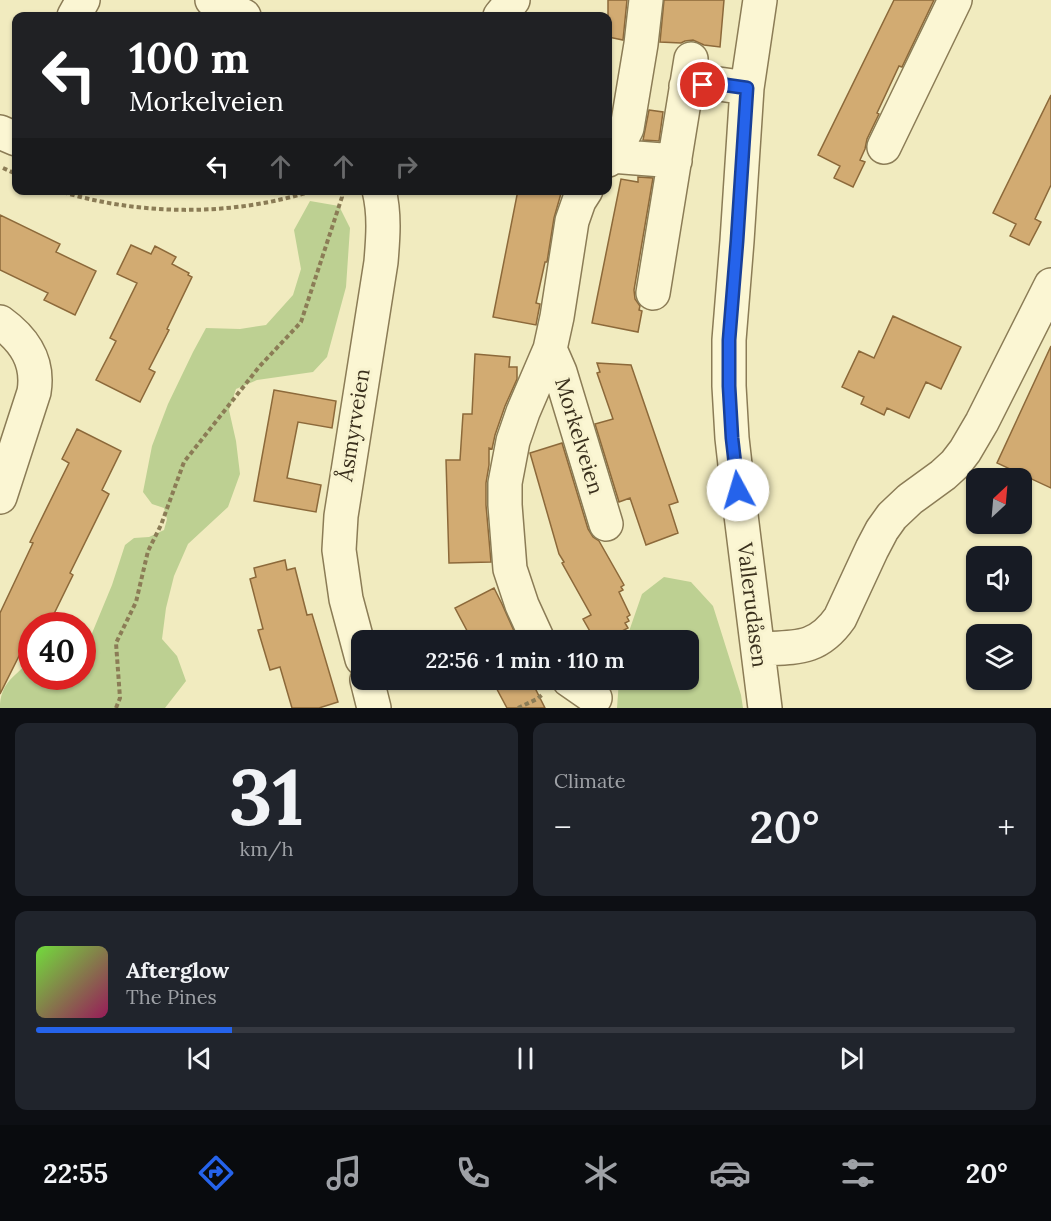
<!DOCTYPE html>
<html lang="en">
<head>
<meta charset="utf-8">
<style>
	body { margin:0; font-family:Lora,serif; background:#20242c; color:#f1f3f6; height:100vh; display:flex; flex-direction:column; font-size:22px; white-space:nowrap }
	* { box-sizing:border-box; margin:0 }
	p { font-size:20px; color:#9ea1a6 }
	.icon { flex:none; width:33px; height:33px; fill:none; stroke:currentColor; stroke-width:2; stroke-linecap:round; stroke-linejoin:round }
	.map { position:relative; height:708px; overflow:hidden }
	.drawer { display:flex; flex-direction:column; gap:15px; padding:15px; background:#0d0f14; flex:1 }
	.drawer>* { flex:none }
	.hud { position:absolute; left:12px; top:12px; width:600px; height:183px; border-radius:12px; box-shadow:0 2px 4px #0004; background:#202124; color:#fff; overflow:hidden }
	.needle { width:39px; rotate:26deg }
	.tools { position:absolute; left:966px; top:468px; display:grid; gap:12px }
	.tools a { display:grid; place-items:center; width:66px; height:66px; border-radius:12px; background:#171b24; box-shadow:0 2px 4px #0004; font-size:30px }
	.speed { position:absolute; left:18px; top:612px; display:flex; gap:12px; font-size:30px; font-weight:700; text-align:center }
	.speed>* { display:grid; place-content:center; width:78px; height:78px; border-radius:50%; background:#171b24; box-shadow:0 2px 4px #0004; line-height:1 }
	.speed .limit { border:9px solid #d22; background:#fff; color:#111 }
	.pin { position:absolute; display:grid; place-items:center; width:51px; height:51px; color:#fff; margin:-26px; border:3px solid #fff; border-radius:50%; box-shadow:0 2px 6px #0007 }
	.me { position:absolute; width:66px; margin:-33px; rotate:354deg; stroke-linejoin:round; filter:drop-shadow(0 0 4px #0008) }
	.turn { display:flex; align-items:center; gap:21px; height:126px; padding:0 18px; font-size:27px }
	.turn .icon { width:78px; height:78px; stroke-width:2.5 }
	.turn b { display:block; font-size:42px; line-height:51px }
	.lanes { display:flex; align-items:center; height:57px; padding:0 18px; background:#0003; justify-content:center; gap:30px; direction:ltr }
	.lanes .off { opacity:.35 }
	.big { font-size:45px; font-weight:600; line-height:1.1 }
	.drawer .widget { flex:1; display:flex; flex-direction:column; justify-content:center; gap:9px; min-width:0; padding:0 21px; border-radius:12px; background:#20242c }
	.drawer .dial { align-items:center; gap:0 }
	.dial b { font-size:78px; line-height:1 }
	.song { display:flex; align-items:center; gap:18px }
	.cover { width:72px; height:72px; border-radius:9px; background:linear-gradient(135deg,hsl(100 70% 55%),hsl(330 70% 35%)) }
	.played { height:6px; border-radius:3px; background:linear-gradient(90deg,#2563eb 20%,#363941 20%) }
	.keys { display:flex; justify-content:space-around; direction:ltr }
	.heat { display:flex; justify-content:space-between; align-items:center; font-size:33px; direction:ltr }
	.drawer .tiles { flex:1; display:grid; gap:15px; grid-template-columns:1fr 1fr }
	.widget:last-child { grid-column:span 2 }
	.trip { position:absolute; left:351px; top:630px; width:348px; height:60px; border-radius:12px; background:#171b24; box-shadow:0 2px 4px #0004; font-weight:600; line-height:60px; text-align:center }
	.menu { display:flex; height:96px; justify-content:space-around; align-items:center; background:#090b0e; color:#9ea1a6 }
	.menu .icon { width:42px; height:42px }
	.menu .active { color:#2563eb }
	.menu b { font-size:27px; color:#f1f3f6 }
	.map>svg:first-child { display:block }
	.green { fill:#bdd092 }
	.building { fill:#d2ab72; stroke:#8c693a; stroke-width:1.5 }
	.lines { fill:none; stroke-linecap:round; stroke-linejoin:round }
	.minor-casing { stroke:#8b7c56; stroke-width:36 }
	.path { stroke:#8b7c56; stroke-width:4; stroke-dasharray:4.5 3; stroke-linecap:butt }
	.minor { stroke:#fbf6d3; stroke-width:33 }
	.route-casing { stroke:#184099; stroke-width:15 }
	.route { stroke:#2563eb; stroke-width:10 }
	.labels { text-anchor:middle; stroke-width:6; stroke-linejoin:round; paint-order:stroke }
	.street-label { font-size:21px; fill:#392f1c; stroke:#f8f3cf }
</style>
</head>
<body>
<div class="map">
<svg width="1051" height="708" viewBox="0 0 1051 708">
	<rect width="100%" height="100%" fill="#f1ebbf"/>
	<path class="green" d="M310 201 339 206 350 228 346 287 327 357 313 372 257 380 236 389 229 410 236 441 240 474 228 507 188 544 174 576 166 608 162 639 177 656 186 681 165 708H0C0 685 12 678 28 663H31L32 676H82L83 655 112 585 125 545 134 538 149 537 164 530 167 519 164 508 152 504 143 492 152 446 168 404 193 352 206 328 240 329 266 325 293 295 301 269 294 230Z
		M664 577 691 582 713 606 741 695 743 708H617L619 680H688V640H626L642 594Z"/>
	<path class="building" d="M608 0H627L623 40 608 37Z
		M664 0H724L720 47 704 45 693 40 685 41 681 43 660 42Z
		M894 0H934L902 67 899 66 877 113 879 114 867 139 865 149 860 160 865 162 853 187 834 178 840 166 818 155Z
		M1051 95V185L1035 219 1041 222 1029 245 1010 236 1016 224 993 213Z
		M649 110 663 112 659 141 643 140Z
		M638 177 653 178 634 290 635 299 640 306 639 310 642 311 638 332 592 323 621 179 638 182Z
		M518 190H562L554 218 547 262H545L536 303 540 304 536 325 493 317Z
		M0 215 60 244 56 252 96 271 75 315 44 300 48 293 0 270Z
		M131 245 151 254 155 246 176 257 172 264 189 273 188 275 192 277 167 329 169 330 149 369 155 372 140 402 96 380 116 341 110 338 137 283 117 274Z
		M893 316 961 347 941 389 926 382 909 418 887 408 884 415 861 404 864 397 842 387 859 351 874 358Z
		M1051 346V488L997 463Z
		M475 354 510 357 509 367H517V379L505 406 495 435 492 449 489 448V465L486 483V505L491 562 449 563 446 460H460L463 414H472Z
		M597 363 631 365 678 502 669 505 678 533 646 545 630 498 619 502 595 424 613 419 597 373 600 372Z
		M274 390 336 401 332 428 298 422 287 478 321 485 316 512 254 501Z
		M77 429 121 451 102 490 109 494 70 573 73 575 48 626H32V655L22 650 0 694V613L33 543 30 542 69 463 62 459Z
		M562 443 588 529 593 537 599 541 624 585 621 587 623 590 619 592 630 615 627 617 629 621 625 623 628 628 605 640H595L583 619 591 615 562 563 564 562 559 554 530 453Z
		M285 560 287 570 295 568 307 615 312 614 338 702 319 708H292L280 667 270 670 258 630 263 629 250 579 256 577 254 568Z
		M494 588 502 604 518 640H472L455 608Z
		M492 680H531L545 708H507Z"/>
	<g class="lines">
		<defs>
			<path id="minor" d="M212 0 244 16
				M760 0 747 88 737 241 729 340V386L732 438 738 491 765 708
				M74 16 83 0
				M500 16 513 0
				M686 86 719 84 747 88
				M0 132 16 139
				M884 147 955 0
				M611 156 675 161
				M608 160 620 142 627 128 641 44 646 0
				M653 293 691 59
				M0 322C25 340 39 362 34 392L0 497
				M550 349 560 372 606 524
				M538 640 522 605 510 569 505 505V483L513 441 523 412 550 349 557 317 572 221 579 201 586 190
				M758 649C795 647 817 651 840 618L872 549 882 530 892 516 910 499 943 475 955 464 965 451 982 422 1051 285
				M362 659 346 599 339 550 341 516 381 262C383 238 385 214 379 190
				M367 680 374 708
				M569 680 595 698"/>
		</defs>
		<use href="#minor" class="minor-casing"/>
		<path class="path" d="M3 168 16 174
			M56 190C138 216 233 217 315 190
			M116 708 120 698 116 643 136 602 148 551 161 525 184 462 259 367 301 322 342 197 341 190
			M518 708 537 699 543 694"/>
		<use href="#minor" class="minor"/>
	</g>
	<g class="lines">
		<defs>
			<path id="route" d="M703 85 719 84 747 88 737 241 729 340V386L732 438 738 490"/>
		</defs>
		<use href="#route" class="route-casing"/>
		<use href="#route" class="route"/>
	</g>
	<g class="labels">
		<g class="street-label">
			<text transform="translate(354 425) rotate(-81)" y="7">Åsmyrveien</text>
			<text transform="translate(579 436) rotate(73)" y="7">Morkelveien</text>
			<text transform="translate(752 605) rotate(83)" y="7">Vallerudåsen</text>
		</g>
	</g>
</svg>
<div class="tools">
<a><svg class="needle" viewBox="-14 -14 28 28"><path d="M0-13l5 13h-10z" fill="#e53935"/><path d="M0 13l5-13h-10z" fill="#9ea1a6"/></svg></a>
<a><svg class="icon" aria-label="sound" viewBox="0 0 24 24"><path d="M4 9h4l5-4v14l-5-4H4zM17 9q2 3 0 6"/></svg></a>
<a><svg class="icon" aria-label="layers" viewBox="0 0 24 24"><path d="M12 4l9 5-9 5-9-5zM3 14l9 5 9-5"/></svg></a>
</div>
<div class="speed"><div class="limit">40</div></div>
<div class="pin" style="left:703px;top:85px;background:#d93025"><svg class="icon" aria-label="arrive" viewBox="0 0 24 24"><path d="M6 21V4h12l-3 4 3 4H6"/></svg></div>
<svg class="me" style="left:738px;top:490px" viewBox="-20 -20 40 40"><circle r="19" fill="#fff"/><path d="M0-13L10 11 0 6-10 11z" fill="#2563eb"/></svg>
<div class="trip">22:56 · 1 min · 110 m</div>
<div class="hud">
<div class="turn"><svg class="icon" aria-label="left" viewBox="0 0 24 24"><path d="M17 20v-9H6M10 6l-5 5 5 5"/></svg><div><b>100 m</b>Morkelveien</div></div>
<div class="lanes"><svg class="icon" aria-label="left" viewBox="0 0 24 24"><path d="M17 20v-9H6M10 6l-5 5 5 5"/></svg><svg class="icon off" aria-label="ahead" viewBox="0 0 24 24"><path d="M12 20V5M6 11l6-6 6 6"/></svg><svg class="icon off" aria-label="ahead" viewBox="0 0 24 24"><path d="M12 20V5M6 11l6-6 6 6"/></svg><svg class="icon off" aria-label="right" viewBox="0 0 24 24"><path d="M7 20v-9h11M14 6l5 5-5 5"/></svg></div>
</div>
</div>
<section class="drawer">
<div class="tiles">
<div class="widget dial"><b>31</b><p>km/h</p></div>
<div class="widget"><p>Climate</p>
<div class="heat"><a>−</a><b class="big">20°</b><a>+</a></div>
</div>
<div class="widget">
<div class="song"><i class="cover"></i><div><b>Afterglow</b><p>The Pines</p></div></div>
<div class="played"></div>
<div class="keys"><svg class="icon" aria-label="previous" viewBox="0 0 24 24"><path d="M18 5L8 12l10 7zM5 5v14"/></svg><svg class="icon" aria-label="pause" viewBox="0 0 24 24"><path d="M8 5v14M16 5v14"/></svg><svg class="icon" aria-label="next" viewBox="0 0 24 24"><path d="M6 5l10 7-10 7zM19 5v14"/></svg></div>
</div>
</div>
</section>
<nav class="menu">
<b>22:55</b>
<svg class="icon active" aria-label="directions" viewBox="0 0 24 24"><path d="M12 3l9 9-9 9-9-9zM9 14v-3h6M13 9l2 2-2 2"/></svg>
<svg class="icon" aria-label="music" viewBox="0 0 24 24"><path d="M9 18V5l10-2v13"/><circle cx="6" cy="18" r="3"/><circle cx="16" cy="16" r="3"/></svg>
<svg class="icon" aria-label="phone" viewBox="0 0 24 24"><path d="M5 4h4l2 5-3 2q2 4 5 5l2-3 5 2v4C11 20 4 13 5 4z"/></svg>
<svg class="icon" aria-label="climate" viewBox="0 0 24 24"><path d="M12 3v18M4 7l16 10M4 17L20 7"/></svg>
<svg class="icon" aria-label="car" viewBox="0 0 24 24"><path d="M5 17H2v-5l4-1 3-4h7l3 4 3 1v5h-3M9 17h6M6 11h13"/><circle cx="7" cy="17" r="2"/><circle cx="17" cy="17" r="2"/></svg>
<svg class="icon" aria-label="filters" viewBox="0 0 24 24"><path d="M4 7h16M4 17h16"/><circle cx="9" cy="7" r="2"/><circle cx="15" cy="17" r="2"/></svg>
<b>20°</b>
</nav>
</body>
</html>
